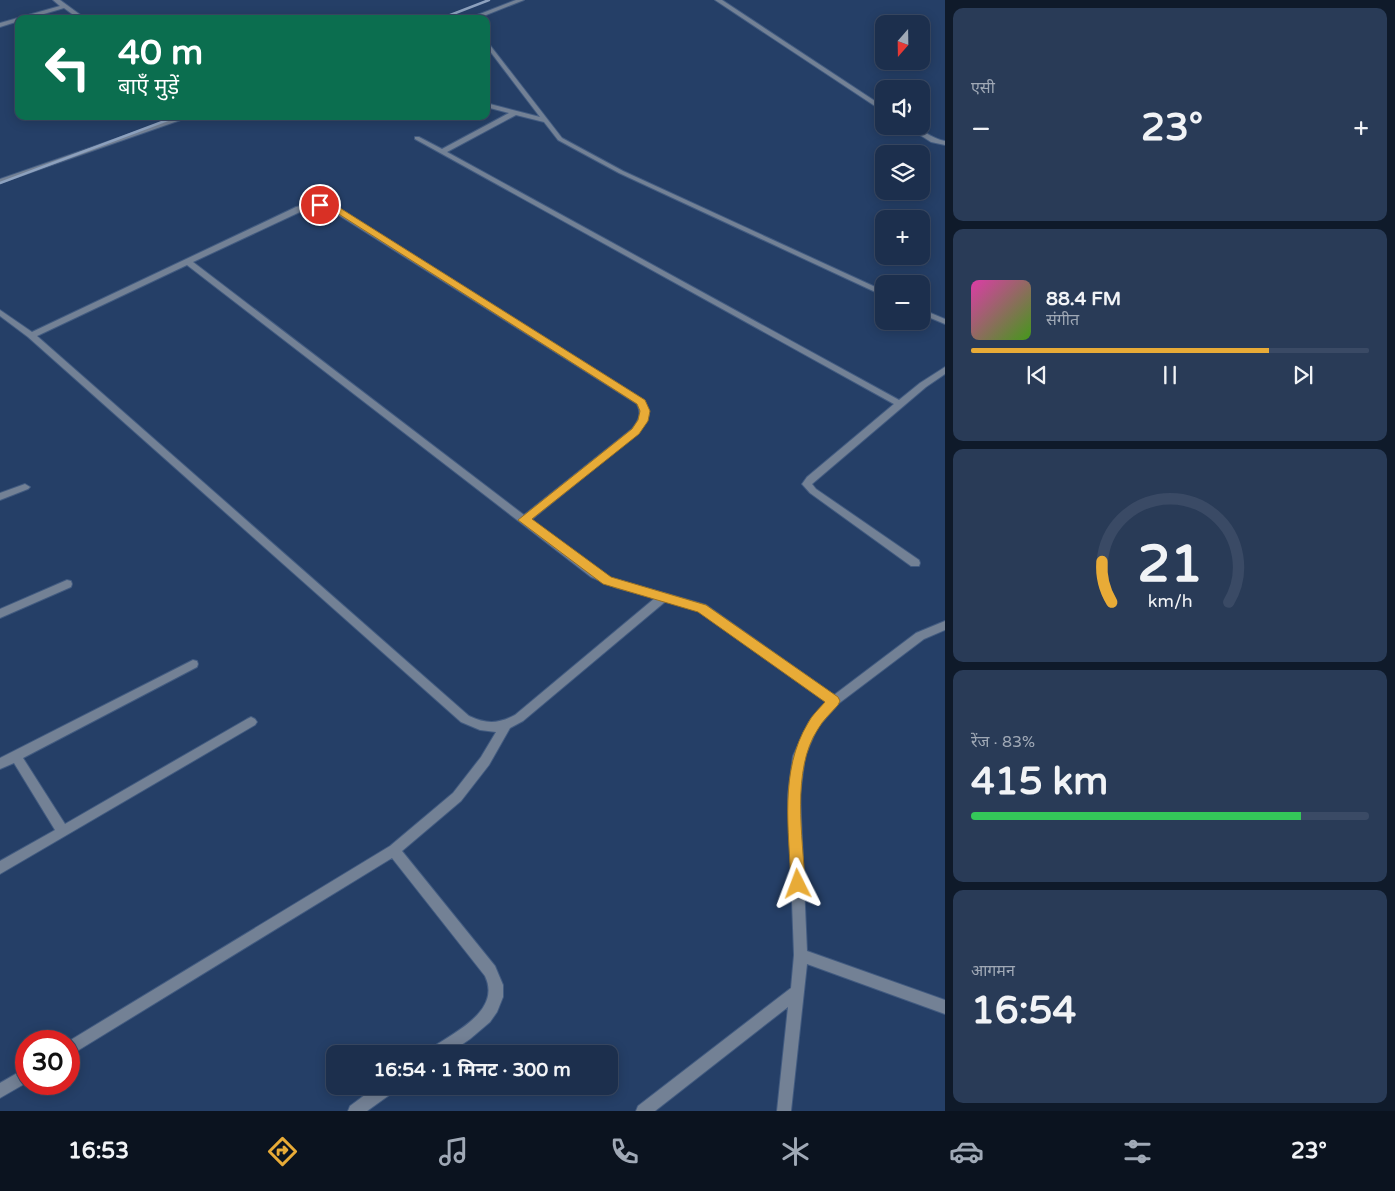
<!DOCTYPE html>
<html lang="hi">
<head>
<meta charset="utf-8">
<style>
	body { margin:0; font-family:"Varela Round","Noto Sans Devanagari",sans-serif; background:#293b57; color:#f1f3f6; height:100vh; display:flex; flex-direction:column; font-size:19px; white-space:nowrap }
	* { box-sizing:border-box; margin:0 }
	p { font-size:16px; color:#a0a9b6 }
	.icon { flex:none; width:28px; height:28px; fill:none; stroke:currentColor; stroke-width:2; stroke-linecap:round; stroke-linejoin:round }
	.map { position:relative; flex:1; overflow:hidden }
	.details { display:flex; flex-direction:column; gap:8px; padding:8px; background:#0f1a2a; width:450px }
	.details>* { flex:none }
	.banner { position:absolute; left:15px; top:15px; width:475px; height:105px; border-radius:10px; box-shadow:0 2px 12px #0003,0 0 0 1px #3a4a65; background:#0b6e4f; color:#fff; overflow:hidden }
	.needle { width:32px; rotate:200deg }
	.controls { position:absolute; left:875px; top:15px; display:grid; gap:10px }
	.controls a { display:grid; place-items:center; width:55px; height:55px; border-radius:10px; background:#1c2f4d; box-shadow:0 2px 12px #0003,0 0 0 1px #3a4a65; font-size:25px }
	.speed { position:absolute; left:15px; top:1030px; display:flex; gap:10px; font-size:25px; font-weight:700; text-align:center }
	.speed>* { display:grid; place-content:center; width:65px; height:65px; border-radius:50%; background:#1c2f4d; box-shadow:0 2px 12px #0003,0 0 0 1px #3a4a65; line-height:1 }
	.speed .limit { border:8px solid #d22; background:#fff; color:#111 }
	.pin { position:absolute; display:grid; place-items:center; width:42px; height:42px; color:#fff; margin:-21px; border:2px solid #fff; border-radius:50%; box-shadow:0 1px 5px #0007 }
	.me { position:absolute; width:55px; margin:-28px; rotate:357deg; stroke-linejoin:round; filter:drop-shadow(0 0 4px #0008) }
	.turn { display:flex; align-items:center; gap:18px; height:105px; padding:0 20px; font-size:22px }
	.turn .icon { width:65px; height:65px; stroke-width:2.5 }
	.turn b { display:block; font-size:35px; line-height:42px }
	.big { font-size:38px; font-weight:700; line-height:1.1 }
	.details .card { flex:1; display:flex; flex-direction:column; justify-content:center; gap:8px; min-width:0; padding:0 18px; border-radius:10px; background:#293b57 }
	.details .dial { align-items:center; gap:0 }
	.dial svg { height:130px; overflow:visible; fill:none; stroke:#3a4a65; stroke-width:7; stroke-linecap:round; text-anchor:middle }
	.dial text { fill:#f1f3f6; stroke:none }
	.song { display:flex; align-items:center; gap:15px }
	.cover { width:60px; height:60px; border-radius:8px; background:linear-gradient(135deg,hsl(320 70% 55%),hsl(100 70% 35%)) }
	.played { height:5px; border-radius:2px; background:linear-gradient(90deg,#e8ab37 75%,#3a4a65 75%) }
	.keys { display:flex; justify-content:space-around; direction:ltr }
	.heat { display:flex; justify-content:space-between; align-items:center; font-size:28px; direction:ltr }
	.charge { height:8px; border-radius:4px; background:linear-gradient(90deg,#34c759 83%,#3a4a65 0) }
	.trip { position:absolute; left:326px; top:1045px; width:292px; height:50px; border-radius:10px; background:#1c2f4d; box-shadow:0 2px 12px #0003,0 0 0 1px #3a4a65; font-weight:700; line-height:50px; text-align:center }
	.dock { display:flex; height:80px; justify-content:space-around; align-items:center; background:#0b131f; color:#a0a9b6 }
	.dock .icon { width:35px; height:35px }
	.dock .selected { color:#e8ab37 }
	.dock b { font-size:22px; color:#f1f3f6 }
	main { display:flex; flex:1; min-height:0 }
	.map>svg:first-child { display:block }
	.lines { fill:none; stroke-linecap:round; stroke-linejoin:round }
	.lane-casing { stroke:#425b80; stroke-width:2 }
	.street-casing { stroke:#425b80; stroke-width:2 }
	.lane { fill:#738195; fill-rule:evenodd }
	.street { fill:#738195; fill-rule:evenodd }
	.rail { stroke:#8da1be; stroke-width:2.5 }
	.route { fill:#e8ab37; stroke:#976f24 }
</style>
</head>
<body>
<main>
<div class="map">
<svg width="945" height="1111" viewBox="0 0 945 1111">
	<rect width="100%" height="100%" fill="#253f67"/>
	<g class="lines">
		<defs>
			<path id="lane" d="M715 0H722L884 107V112Z
				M906 126C920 126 931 139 945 141V145L931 142Z"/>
			<path id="street" d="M53 0H60L86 19H79L64 8 27 19H19V21L0 27V23L60 6Z
				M516 0H524L476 19H467Z
				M486 40 562 138 623 171 884 291V296L619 173 558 140 544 122 516 115 447 152 899 400 920 383 945 367V374L926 387 812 484 816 489 919 560 920 563 919 566H911L810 493 802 484 807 477 894 404 415 139V137H419L442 149 509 113 486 107V103L540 117 486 46Z
				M182 116H192L0 183V179Z
				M314 203 334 205 644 400C653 415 648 420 638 433L531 520 599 571 611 578 706 605 834 695 916 633 945 621V630L924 639 838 704 817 728 805 756 800 795 807 951 945 1000V1014L807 964 791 1111H777L788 1007 655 1111H636L638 1106 791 988 794 955 788 795 793 756 809 722 826 702 698 611 666 601 523 721 510 728 489 765 461 801 402 851 495 966 503 985V997L497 1012 490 1022 470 1039 448 1054H428L430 1049C453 1033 502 1011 485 976L392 858 69 1056V1041L390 846 453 793 481 757 496 732 480 730 461 722 28 337 0 316V310L32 332 296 207ZM314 207 329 209 637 404C642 414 639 420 632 429L524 515 193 262 302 211ZM187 265 591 577 617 588 655 598 515 715C498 724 486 724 469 716L37 336Z
				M921 309 945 319V324L921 314Z
				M25 484 30 487 28 489 0 500V493Z
				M67 580 71 581 72 584 71 587 0 618V609Z
				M193 660 197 661 198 664 197 667 23 758 65 824 247 719 251 717 255 719 257 722 255 725 0 874V861L55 830 14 763 0 769V758Z
				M26 1068V1083L0 1098V1083Z
				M377 1086H397L395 1091 367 1111H348L350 1106Z"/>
		</defs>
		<use href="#lane" class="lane-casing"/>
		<use href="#street" class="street-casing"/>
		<use href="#lane" class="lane"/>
		<use href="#street" class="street"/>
		<path class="rail" d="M440 19 489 0
			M0 183 178 116"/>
	</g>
	<path class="route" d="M317 203 340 208 645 400 650 411 648 421 639 434 532 519 611 577 706 605 838 697 840 701 838 705C831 713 823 720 818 729 791 770 803 837 805 884L803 889 798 891 793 889 791 884C789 830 779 771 808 723 812 715 819 709 825 702L698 612 603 584 518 520 632 429 638 420 640 411 637 404 334 211 317 207Z"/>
</svg>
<div class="controls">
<a><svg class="needle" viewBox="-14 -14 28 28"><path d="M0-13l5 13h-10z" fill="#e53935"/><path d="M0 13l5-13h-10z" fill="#a0a9b6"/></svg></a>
<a><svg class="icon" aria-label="sound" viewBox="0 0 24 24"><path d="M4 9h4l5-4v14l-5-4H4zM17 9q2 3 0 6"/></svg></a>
<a><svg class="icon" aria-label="layers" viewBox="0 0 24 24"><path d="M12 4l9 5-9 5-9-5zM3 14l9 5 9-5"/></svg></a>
<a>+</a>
<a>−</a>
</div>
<div class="speed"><div class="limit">30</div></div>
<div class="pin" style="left:320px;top:205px;background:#d93025"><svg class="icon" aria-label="arrive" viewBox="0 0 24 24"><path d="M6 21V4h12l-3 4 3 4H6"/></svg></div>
<svg class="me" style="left:798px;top:884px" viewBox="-20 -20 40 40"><path d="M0-17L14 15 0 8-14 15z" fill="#e8ab37" stroke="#fff" stroke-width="4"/></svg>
<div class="trip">16:54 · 1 मिनट · 300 m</div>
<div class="banner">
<div class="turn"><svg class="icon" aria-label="left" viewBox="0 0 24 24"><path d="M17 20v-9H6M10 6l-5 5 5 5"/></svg><div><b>40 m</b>बाएँ मुड़ें</div></div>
</div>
</div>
<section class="details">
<div class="card"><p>एसी</p>
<div class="heat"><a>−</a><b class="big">23°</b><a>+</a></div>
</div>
<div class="card">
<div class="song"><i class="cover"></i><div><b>88.4 FM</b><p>संगीत</p></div></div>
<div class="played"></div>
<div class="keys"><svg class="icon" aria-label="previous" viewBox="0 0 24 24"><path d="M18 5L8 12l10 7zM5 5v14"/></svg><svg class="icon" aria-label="pause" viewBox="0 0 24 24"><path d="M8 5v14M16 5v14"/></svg><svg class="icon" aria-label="next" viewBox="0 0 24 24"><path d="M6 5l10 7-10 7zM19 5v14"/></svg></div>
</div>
<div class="card dial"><svg viewBox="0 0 100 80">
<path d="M14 69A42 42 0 1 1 86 69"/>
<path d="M14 69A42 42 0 0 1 8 44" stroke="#e8ab37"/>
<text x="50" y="56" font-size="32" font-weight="700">21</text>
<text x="50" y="72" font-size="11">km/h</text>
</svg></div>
<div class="card"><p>रेंज · 83%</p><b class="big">415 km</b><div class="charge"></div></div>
<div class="card"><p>आगमन</p><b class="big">16:54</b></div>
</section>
</main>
<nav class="dock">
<b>16:53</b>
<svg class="icon selected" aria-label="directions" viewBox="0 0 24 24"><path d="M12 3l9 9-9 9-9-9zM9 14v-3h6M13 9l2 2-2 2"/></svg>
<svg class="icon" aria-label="music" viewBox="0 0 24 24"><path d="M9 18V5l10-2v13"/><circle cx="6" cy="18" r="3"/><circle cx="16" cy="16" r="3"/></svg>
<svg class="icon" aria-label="phone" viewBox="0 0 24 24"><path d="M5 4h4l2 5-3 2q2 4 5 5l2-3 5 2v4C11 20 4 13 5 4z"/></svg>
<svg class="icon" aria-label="climate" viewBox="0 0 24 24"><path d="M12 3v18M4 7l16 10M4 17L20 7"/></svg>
<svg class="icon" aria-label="car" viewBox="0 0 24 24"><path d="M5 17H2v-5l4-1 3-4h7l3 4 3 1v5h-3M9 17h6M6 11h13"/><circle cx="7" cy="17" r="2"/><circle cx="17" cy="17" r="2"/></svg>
<svg class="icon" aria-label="filters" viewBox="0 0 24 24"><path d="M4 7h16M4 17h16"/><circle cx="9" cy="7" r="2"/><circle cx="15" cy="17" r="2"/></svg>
<b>23°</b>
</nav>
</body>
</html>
